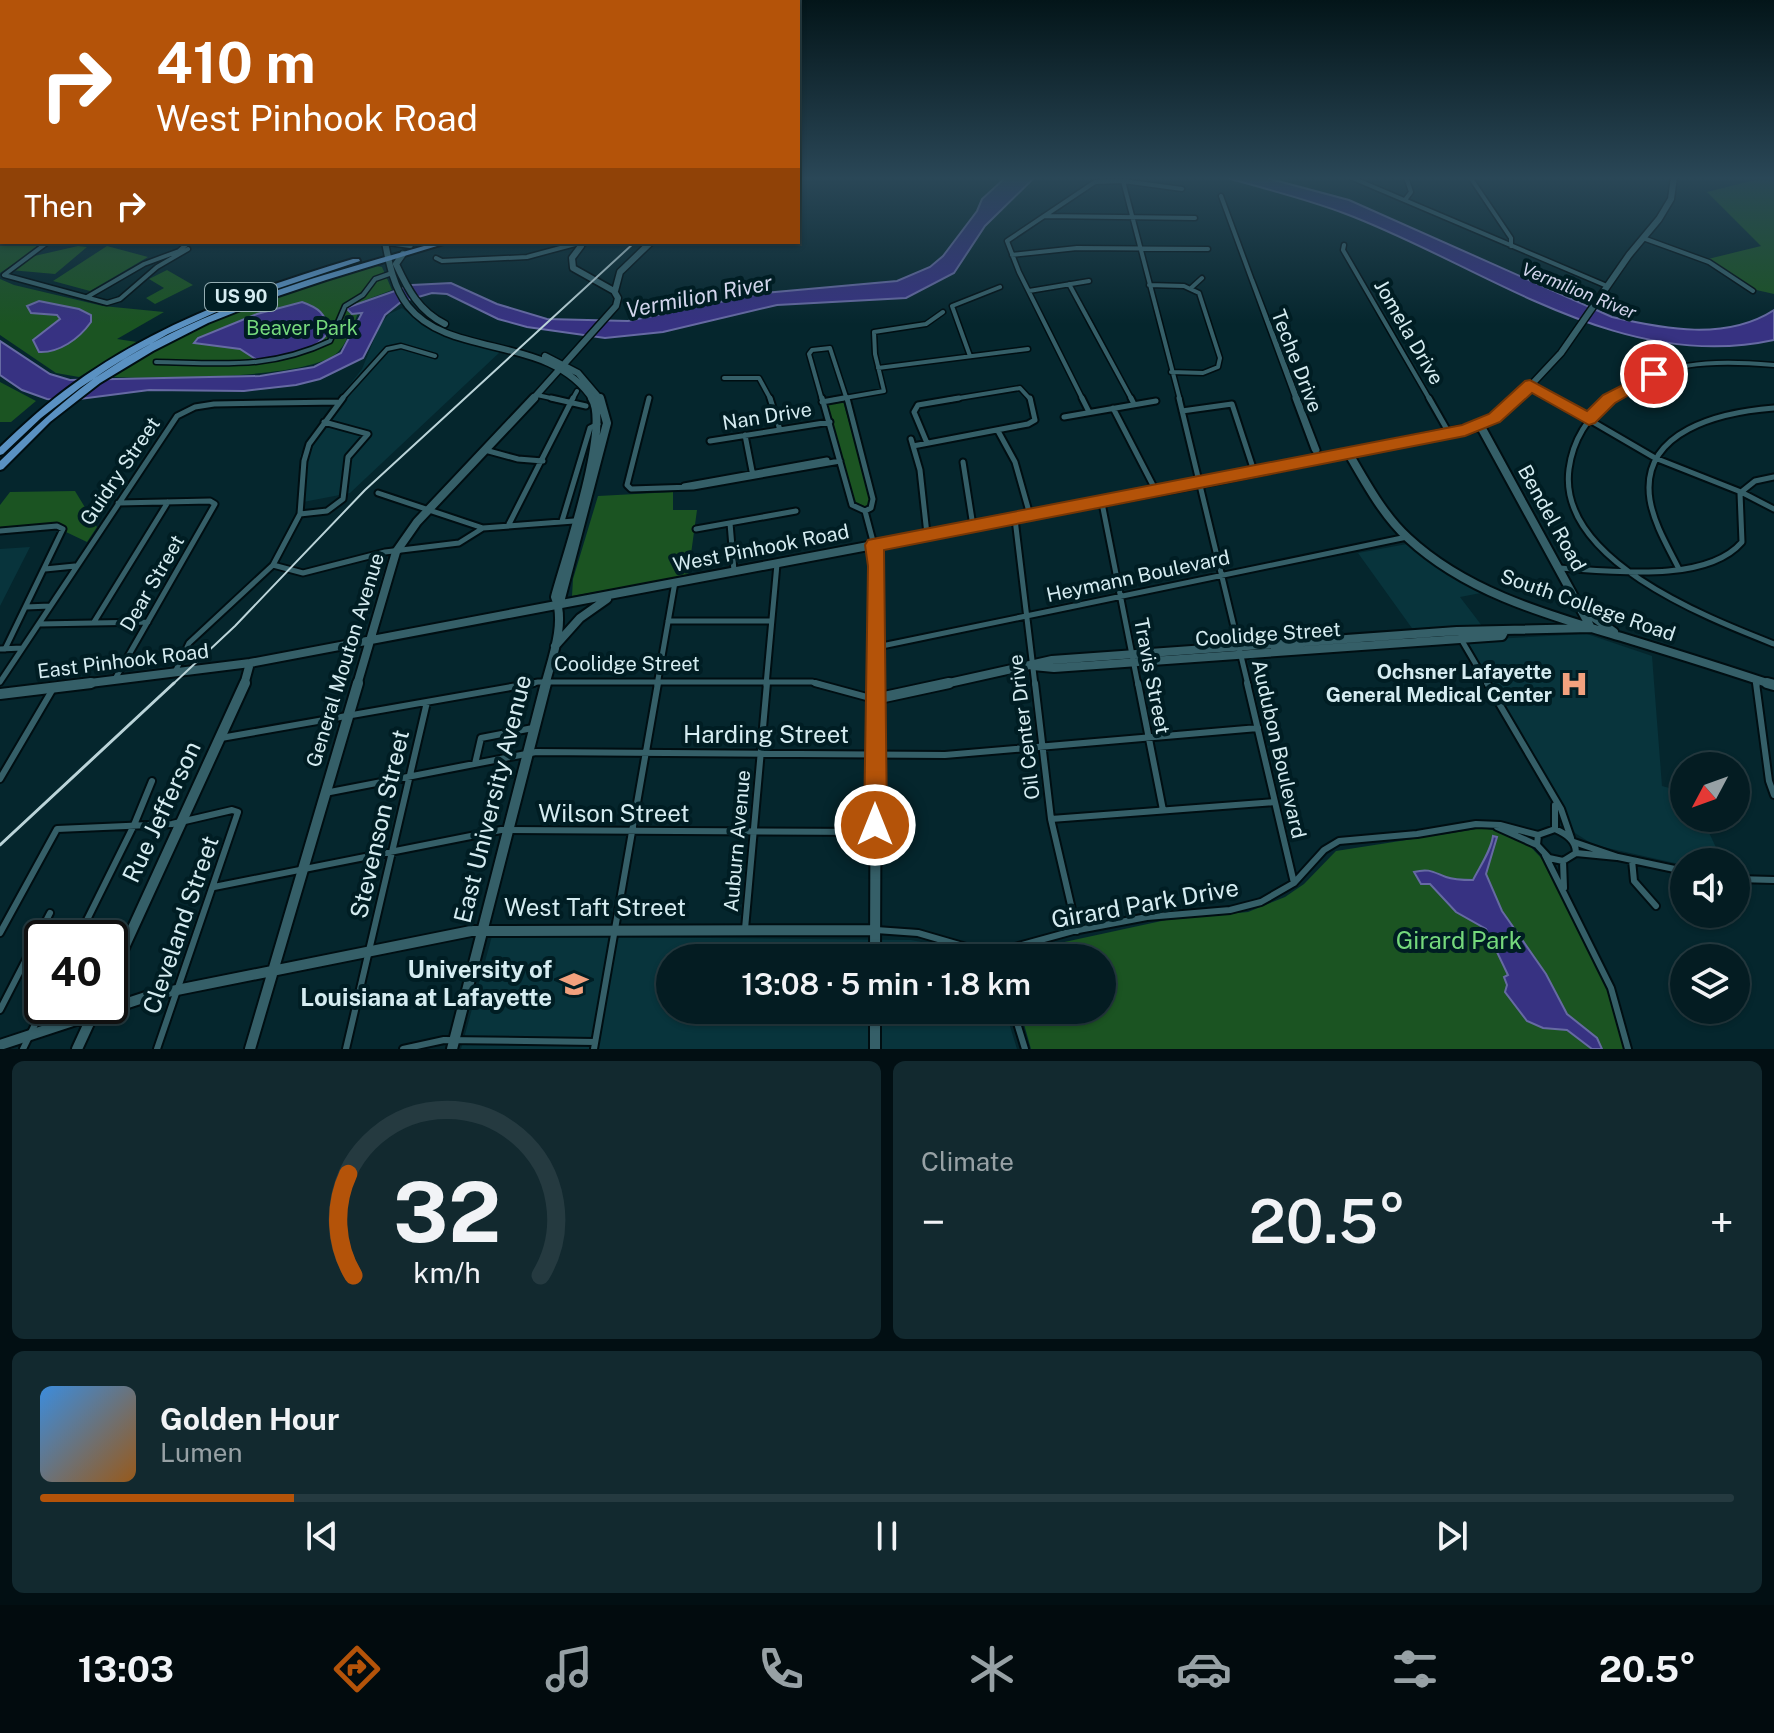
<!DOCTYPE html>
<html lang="en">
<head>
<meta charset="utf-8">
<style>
	body { margin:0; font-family:"Public Sans",sans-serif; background:#12292f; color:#f1f3f6; height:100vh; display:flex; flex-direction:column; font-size:30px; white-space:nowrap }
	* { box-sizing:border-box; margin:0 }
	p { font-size:26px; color:#97a1a5 }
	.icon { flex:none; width:44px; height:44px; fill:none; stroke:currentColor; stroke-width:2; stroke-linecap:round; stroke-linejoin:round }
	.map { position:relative; height:1049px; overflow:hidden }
	.drawer { display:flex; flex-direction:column; gap:12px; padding:12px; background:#020f13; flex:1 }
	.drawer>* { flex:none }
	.banner { position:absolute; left:0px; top:0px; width:800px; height:244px; box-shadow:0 2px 6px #0004,0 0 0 2px #253a40; background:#b45309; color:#fff; overflow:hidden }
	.needle { width:52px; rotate:229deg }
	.fabs { position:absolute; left:1670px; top:752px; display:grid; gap:16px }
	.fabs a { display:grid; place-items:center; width:80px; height:80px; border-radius:50%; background:#041c22; box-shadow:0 2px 6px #0004,0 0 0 2px #253a40; font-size:40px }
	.speed { position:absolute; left:24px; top:920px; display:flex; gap:16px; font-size:40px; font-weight:700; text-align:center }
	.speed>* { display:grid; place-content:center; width:104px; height:104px; border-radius:50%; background:#041c22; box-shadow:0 2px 6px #0004,0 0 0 2px #253a40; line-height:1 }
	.speed .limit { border:4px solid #111; border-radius:12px; background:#fff; color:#111 }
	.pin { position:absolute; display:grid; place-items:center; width:68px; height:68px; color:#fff; margin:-34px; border:4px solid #fff; border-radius:50%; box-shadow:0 2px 8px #0007 }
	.me { position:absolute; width:88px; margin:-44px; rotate:0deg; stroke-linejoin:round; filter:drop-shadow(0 0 6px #0008) }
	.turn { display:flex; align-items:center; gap:28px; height:168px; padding:0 24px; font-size:36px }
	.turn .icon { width:104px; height:104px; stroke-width:2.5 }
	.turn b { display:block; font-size:56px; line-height:68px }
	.then { display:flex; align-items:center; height:76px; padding:0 24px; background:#0003; gap:16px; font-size:30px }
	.big { font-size:60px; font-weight:600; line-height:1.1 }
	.drawer .widget { flex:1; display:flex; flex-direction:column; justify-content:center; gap:12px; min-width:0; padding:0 28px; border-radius:12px; background:#12292f }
	.drawer .dial { align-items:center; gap:0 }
	.dial svg { height:208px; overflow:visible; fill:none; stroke:#253a40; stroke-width:7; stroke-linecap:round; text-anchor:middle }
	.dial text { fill:#f1f3f6; stroke:none }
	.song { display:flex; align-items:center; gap:24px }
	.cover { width:96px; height:96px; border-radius:12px; background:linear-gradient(135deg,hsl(210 70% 55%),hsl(30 70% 35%)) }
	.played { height:8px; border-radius:4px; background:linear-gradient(90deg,#b45309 15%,#253a40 15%) }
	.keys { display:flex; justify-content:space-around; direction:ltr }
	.heat { display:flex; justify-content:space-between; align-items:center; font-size:44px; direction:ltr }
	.drawer .tiles { flex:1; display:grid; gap:12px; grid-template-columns:1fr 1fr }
	.widget:last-child { grid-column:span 2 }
	.trip { position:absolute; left:656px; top:944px; width:460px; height:80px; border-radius:40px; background:#041c22; box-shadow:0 2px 6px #0004,0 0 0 2px #253a40; font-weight:600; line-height:80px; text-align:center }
	.menu { display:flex; height:128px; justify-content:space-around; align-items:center; background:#020b0e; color:#97a1a5 }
	.menu .icon { width:56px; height:56px }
	.menu .active { color:#b45309 }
	.menu b { font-size:36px; color:#f1f3f6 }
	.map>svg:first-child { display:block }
	.built { fill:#08343c }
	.green { fill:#1b5422 }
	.water { fill:#373282; stroke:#666aa3; stroke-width:2 }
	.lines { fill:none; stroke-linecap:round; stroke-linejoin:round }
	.street-far2-casing { stroke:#000e12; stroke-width:7 }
	.street-far1-casing { stroke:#000e12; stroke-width:9 }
	.street-casing { stroke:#000e12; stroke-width:10 }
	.secondary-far2-casing { stroke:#000e12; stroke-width:9 }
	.secondary-far1-casing { stroke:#000e12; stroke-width:12 }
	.secondary-casing { stroke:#000e12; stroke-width:14 }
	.highway-casing { stroke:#000e12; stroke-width:4 }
	.street-far2 { stroke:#355f68; stroke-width:4 }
	.street-far1 { stroke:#355f68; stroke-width:5 }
	.street { stroke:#355f68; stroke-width:6 }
	.secondary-far2 { stroke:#355f68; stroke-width:6 }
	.secondary-far1 { stroke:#355f68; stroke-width:8 }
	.secondary { stroke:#355f68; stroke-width:10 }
	.highway { fill:#5a91c2; fill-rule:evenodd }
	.rail-far1 { stroke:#bbd4d9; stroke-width:2 }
	.rail { stroke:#bbd4d9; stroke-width:3 }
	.route { fill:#b45309; stroke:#753606; stroke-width:2 }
	.labels { text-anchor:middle; stroke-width:8; stroke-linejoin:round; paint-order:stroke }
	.far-water-label { font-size:18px; font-style:italic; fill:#d2d5ec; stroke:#001d23 }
	.shield { fill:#001d23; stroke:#95aeb3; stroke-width:2 }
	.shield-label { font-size:18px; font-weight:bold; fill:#d5ecf1 }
	.park-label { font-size:20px; fill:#75d97c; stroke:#001d23 }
	.street-label { font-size:20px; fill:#d5ecf1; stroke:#001d23 }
	.poi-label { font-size:20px; font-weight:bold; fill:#d5ecf1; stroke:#001d23; text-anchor:end }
	.water-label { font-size:22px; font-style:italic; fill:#d2d5ec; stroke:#001d23 }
	.near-street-label { font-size:24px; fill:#d5ecf1; stroke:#001d23 }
	.near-park-label { font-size:24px; fill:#75d97c; stroke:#001d23 }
	.near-poi-label { font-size:24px; font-weight:bold; fill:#d5ecf1; stroke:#001d23; text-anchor:end }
</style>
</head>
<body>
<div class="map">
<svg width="1774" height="1049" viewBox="0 0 1774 1049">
	<rect width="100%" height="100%" fill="#05262d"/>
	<path class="built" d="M402 308 426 327 500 352 350 493 298 503 300 456 310 435 362 369 380 325 389 314Z
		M1407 544 1481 593 1460 597 1492 639 1587 634 1652 656 1662 786 1684 792V818H1702L1723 862H1684V865L1594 845 1575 833 1460 628 1414 631 1358 553Z
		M30 547 0 606V549Z
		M492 936 911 940 942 946 976 958H670V1010H1005L1017 1049H461Z"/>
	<path class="green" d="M1766 177 1774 182V294L1752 289 1708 259 1761 246 1707 192Z
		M0 215 2 242H46L0 273Z
		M78 246 87 247 55 274 10 270 30 257Z
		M107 246 148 257 90 291 53 281Z
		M377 266 382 267 392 290 363 301C356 316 350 339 339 351 314 380 152 379 110 377 193 323 282 293 377 266Z
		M167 270 193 285 155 304 146 298 164 288 149 279Z
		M0 279 14 285 103 306 164 312 117 339 137 342 79 377 56 373 0 335Z
		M0 382 36 401 11 422H0Z
		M843 401 871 500 866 507 853 501 827 403Z
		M75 491 97 527 87 542 66 532V528L59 524 0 528V505L10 492Z
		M673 492V510H697L688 576 572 596 573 579 598 496Z
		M1483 828 1506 833 1527 843 1544 861 1605 981 1625 1049H1031L1020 1010H1102V958H990L1166 920 1248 912 1285 897 1304 884 1336 851Z"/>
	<path class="water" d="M1006 177H1035L985 226 954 273 906 298 777 305 663 332 605 338 527 327 498 319 447 294 432 293 401 302 385 315 363 358 320 379 296 385 244 391 149 390 64 401 47 399 22 390 0 375V341L50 374 70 380 260 376 314 367 341 353 362 313 352 314 346 308 412 285 451 283 497 304 547 319 628 321 764 293 897 281 930 267 943 256 977 211 982 199Z
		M1224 177H1263L1349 200 1612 317C1664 329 1726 341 1774 310V340C1619 374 1484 266 1346 214 1307 199 1265 189 1224 177Z
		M39 301 79 309 91 315V322C79 339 59 353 39 352L33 340 60 319 57 315 31 313 27 306Z
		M302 302C319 308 325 313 329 331 314 355 283 356 257 360L240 349 194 343 198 338 257 314Z
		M1493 836 1497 837 1486 874 1502 911 1546 974 1567 1014 1597 1038 1602 1049H1592L1567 1030 1543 1028 1527 1021 1505 992 1507 985 1504 977 1508 975 1486 929 1456 912 1430 884H1421L1414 872C1429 868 1433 872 1446 877 1454 880 1465 880 1473 880 1480 866 1491 851 1493 836Z"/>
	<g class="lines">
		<defs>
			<path id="street-far2" d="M1350 177 1607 286
				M1470 177 1511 238V246
				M1123 181 1180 400
				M1221 196 1296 400
				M1405 200 1411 192 1406 177
				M1044 216 1195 218
				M1643 238 1709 262 1753 291
				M48 242 4 275 107 303 120 299 157 267 188 249
				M580 244 589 242
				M1344 245 1343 250 1430 400
				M1012 255 1077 248 1208 249
				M436 258 442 261 527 257 579 243
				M1252 280 1298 400
				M1069 284 1132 400
				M1149 285 1184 286 1199 293 1220 358 1218 367 1203 373 1171 372
				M1191 288 1202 278
				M1029 291 1089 281
				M87 297 144 264 179 251 189 242
				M970 356 952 306 1000 287
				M156 362C221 363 269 370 330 341L345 306 363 295 375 279 392 273
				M878 368 1028 349
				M724 378H759L771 400
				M1530 385 1556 400
				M537 395 560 400
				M341 400 387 349 401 346 435 356
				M572 400 577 391
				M822 400 809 354 812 350 830 348 847 400
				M833 400 884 391 875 354 874 332 926 324 943 312
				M947 400 1020 388 1031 400
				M1083 400 1019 272 1007 241 1095 182 1123 181 1182 189
				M1609 400C1663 360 1710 360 1774 365"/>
			<path id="street-far1" d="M551 398 586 406
				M649 398 627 485 631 489 693 487 840 461
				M770 398 780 430
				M822 398 852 505 865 511 871 508 873 499 847 398
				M1082 398 1089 412
				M1131 398 1134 404
				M1179 398 1248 685
				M1295 398 1314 449 1321 459
				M1297 398 1317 450
				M1429 398 1449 433
				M1552 398 1655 458 1741 492 1774 509
				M1612 398C1588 416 1573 439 1569 469 1557 560 1708 618 1774 644
				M822 402 844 398
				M1113 408 1156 491
				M1182 411 1232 404 1254 471
				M1064 417 1156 401
				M998 431 1015 462 1030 515
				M745 435 753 476
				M911 439 920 470 927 534
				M710 441 830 422
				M927 443 914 412 918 405 959 398
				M913 446 1028 424 1035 420 1030 398
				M485 450 518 459 543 461
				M963 462 973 526
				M684 486 827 460
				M378 493 483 528
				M1102 503 1138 685
				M865 511 874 545
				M300 514 327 511 343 499 348 457 368 434 324 422
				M1015 519 1035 685
				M562 521 590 428 598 424
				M730 523 734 571
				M509 524 573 398
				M696 529 796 511
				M0 531 57 526 63 529 5 649
				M273 565 303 573 385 552 459 543 483 528 574 521
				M1559 568C1610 571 1706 584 1742 542L1740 493 1755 481 1774 477
				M45 569 75 566
				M1679 569C1668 547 1654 524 1650 500 1639 430 1722 412 1774 408
				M26 607 50 606
				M668 621H771
				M94 622 168 502
				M39 624 148 622
				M1461 639 1488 685
				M877 647 1407 537
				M0 649 22 648
				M175 672 189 643 273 565 300 514 304 461 309 444 343 398
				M115 679 215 504 210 501 118 503
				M1756 679 1757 685
				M0 682 177 416 195 407 214 404 339 402
				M522 685 538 682H812L822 685
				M657 685 675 582
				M766 685 777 564"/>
			<path id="street" d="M815 683 874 699
				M1035 683 1051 819 1077 931
				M1138 683 1163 810
				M1247 683 1294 883
				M1487 683 1561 809 1571 838
				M1756 683 1769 781 1774 795
				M221 738 534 683
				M475 764 481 738 533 728
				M0 779 54 687
				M325 793 536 752 945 755 1258 728
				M1555 805V829
				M1051 819 1275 802
				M1497 827 1537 845
				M1555 829C1566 834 1576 840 1576 853L1563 861 1549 858 1537 845 1538 835Z
				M1574 842 1618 857 1684 871
				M1576 853 1617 857
				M1545 855 1611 988 1628 1049
				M1632 860 1634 881 1656 906
				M1563 861 1564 888
				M1736 879 1774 880
				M214 887 501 830 875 832
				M745 929 767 683
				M876 930 918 933 973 949 1004 950 1073 931 1147 917 1230 910 1261 902 1294 883 1324 850 1339 841 1417 834 1476 824 1500 825 1538 835
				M0 933 57 829 172 824 232 810 238 812 157 1049
				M78 938 134 825 152 781
				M0 1010 50 913
				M1013 1010 1025 1049
				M23 1049 44 1006
				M346 1049 427 702
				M403 1049 444 1040 595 1042
				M594 1049 658 683"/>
			<path id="secondary-far2" d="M385 242C389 264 394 288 408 306 451 360 550 333 593 400
				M389 242 410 245
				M403 254 396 264C408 290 419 311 445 324
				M615 291 620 272 651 242
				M545 356 578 373 601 400
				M532 400 616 306 618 298 614 291 573 268 572 258 581 246 578 242
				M1517 400 1561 353 1629 255 1659 219 1671 199 1674 177"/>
			<path id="secondary-far1" d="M1480 425 1591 628
				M1349 454C1366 483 1383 515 1408 538 1468 594 1552 616 1628 639 1677 654 1725 669 1773 685
				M874 545 877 566 876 685
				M559 606 607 423 600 398
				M1586 612 1614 632
				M555 646 580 618 607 599
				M1033 666 1054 668 1502 636 1504 632
				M74 685 250 663 1201 483 1472 428 1496 416 1519 398
				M244 685 250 663
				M357 685 396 552 417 522 534 398
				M545 685C552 659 566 622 555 597 565 559 611 428 592 398
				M940 685 1052 660 1457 631 1591 628"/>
			<path id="secondary" d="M1767 683 1774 685
				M0 694 91 683
				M875 699 949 683
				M875 958 876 683
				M110 978 245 683
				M875 1010V1049
				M0 1045 152 995 471 931 875 930
				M77 1049 95 1010
				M250 1049 358 683
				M452 1049 546 683"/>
			<path id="highway" d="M438 242H450L326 280 266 300 208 323 153 351 100 383 50 422 3 469 0 470V461C30 432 58 405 92 380 191 309 322 275 438 242Z
				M353 259H359L360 261 261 294 214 313 168 334 124 359 81 387 41 418 3 454 0 455V447C24 424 48 402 75 383 158 323 256 288 353 259Z"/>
		</defs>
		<use href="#street-far2" class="street-far2-casing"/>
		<use href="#street-far1" class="street-far1-casing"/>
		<use href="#street" class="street-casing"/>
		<use href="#secondary-far2" class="secondary-far2-casing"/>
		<use href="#secondary-far1" class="secondary-far1-casing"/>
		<use href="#secondary" class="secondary-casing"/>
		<use href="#highway" class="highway-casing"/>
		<use href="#street-far2" class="street-far2"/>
		<use href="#street-far1" class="street-far1"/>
		<use href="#street" class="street"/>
		<use href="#secondary-far2" class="secondary-far2"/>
		<use href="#secondary-far1" class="secondary-far1"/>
		<use href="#secondary" class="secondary"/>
		<use href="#highway" class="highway"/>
		<path class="rail-far1" d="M172 685 235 626 365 490 635 242"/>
		<path class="rail" d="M0 845 174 683"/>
	</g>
	<linearGradient id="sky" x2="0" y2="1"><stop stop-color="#031519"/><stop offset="0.55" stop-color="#2a4757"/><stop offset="1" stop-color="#2a4757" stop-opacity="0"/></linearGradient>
	<rect width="1774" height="324" fill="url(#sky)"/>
	<path class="route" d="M1654 369 1660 370V377L1615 403 1595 423 1589 425 1532 393 1500 422 1465 436 884 550 887 825 883 833 875 836 867 833 864 825 868 566 865 545 868 540 1462 425 1489 414 1525 381 1530 380 1587 411 1603 395Z"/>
	<defs>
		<symbol id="hospital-bare" viewBox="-9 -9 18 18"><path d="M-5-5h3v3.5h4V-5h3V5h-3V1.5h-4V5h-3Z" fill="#f2a17e" stroke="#001d23" stroke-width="2.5" paint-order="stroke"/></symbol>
		<symbol id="university-bare" viewBox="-9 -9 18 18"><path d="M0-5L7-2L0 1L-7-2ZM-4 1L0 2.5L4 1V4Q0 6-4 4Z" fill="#f2a17e" stroke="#001d23" stroke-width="2.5" paint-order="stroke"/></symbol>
	</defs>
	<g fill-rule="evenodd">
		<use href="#hospital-bare" x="1554" y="664" width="40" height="40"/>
		<use href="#university-bare" x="554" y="964" width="40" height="40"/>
	</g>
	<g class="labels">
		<g class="far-water-label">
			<text transform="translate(1579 291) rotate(22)" y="6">Vermilion River</text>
		</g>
		<rect class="shield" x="205" y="283" width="72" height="28" rx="6"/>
		<g class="shield-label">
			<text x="241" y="303">US 90</text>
		</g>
		<g class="park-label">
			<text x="302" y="335">Beaver Park</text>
		</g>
		<g class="street-label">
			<text transform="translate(1409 332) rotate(60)" y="7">Jomela Drive</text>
			<text transform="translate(1297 361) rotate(69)" y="7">Teche Drive</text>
			<text transform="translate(767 416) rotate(-9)" y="7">Nan Drive</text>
			<text transform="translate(120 471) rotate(-56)" y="7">Guidry Street</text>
			<text transform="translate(1552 518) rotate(61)" y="7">Bendel Road</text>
			<text transform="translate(761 548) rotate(-11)" y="7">West Pinhook Road</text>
			<text transform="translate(1138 576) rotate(-12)" y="7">Heymann Boulevard</text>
			<text transform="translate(152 583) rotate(-60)" y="7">Dear Street</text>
			<text transform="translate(1588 605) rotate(19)" y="7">South College Road</text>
			<text transform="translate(1268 634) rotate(-4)" y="7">Coolidge Street</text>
			<text transform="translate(345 660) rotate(-73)" y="7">General Mouton Avenue</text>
			<text transform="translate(123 661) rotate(-7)" y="7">East Pinhook Road</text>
			<text x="627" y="671">Coolidge Street</text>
			<text transform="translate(1152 676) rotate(79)" y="7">Travis Street</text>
			<text transform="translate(1024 727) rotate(-97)" y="7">Oil Center Drive</text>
			<text transform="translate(1279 749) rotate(77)" y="7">Audubon Boulevard</text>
			<text transform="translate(737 841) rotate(-85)" y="7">Auburn Avenue</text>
		</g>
		<g class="poi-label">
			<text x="1552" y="679">Ochsner Lafayette<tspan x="1552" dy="23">General Medical Center</tspan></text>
		</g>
		<g class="water-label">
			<text transform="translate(699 296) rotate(-11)" y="8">Vermilion River</text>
		</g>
		<g class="near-street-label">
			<text x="766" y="743">Harding Street</text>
			<text transform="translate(493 799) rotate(-76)" y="8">East University Avenue</text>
			<text transform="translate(162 812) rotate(-65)" y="8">Rue Jefferson</text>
			<text x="614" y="822">Wilson Street</text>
			<text transform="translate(380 824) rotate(-77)" y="8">Stevenson Street</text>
			<text transform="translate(1145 904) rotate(-10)" y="8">Girard Park Drive</text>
			<text x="595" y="916">West Taft Street</text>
			<text transform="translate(181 925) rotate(-71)" y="8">Cleveland Street</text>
		</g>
		<g class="near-park-label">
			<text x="1459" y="949">Girard Park</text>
		</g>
		<g class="near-poi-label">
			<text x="552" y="978">University of<tspan x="552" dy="28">Louisiana at Lafayette</tspan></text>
		</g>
	</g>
</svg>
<div class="fabs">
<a><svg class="needle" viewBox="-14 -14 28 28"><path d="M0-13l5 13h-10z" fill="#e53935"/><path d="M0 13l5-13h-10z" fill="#97a1a5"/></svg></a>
<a><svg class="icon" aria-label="sound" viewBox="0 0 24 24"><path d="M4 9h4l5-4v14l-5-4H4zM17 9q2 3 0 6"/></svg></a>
<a><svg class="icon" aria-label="layers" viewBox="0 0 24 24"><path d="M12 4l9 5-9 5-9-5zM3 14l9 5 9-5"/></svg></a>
</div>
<div class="speed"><div class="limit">40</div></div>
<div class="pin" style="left:1654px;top:374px;background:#d93025"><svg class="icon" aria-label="arrive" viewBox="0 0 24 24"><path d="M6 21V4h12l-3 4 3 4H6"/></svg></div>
<svg class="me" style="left:875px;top:825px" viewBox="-20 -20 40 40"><circle r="17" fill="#b45309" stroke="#fff" stroke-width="3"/><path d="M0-11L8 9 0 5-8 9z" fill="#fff"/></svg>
<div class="trip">13:08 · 5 min · 1.8 km</div>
<div class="banner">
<div class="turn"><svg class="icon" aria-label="right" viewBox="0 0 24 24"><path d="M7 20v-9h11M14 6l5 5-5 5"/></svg><div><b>410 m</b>West Pinhook Road</div></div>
<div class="then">Then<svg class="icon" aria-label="right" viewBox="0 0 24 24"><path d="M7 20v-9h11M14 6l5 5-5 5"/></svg></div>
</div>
</div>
<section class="drawer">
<div class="tiles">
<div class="widget dial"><svg viewBox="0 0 100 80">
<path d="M14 69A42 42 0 1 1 86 69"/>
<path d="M14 69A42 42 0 0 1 12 30" stroke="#b45309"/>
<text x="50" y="56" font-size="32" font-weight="700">32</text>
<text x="50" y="72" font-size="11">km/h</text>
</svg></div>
<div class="widget"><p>Climate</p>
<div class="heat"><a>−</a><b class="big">20.5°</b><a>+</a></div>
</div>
<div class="widget">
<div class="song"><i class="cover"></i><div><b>Golden Hour</b><p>Lumen</p></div></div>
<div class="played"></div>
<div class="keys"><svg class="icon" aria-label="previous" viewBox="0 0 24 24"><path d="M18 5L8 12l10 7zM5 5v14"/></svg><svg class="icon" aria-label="pause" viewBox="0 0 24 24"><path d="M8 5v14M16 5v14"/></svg><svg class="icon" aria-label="next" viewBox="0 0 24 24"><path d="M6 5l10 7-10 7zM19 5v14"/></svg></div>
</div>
</div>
</section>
<nav class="menu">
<b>13:03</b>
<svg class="icon active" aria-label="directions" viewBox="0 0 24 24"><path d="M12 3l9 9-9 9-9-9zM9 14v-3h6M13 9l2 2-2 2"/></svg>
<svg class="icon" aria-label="music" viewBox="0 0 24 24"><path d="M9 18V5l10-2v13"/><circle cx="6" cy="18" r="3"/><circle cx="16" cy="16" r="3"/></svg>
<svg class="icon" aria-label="phone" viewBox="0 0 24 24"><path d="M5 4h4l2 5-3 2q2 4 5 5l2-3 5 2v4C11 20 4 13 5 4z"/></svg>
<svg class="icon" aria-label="climate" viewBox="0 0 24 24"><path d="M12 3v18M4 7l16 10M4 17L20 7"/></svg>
<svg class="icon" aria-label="car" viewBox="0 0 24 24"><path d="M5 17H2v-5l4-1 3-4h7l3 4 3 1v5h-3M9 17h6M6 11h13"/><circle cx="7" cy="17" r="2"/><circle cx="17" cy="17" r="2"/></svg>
<svg class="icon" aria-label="filters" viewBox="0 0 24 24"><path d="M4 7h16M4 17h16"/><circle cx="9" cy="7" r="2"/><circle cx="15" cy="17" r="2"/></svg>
<b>20.5°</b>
</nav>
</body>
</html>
